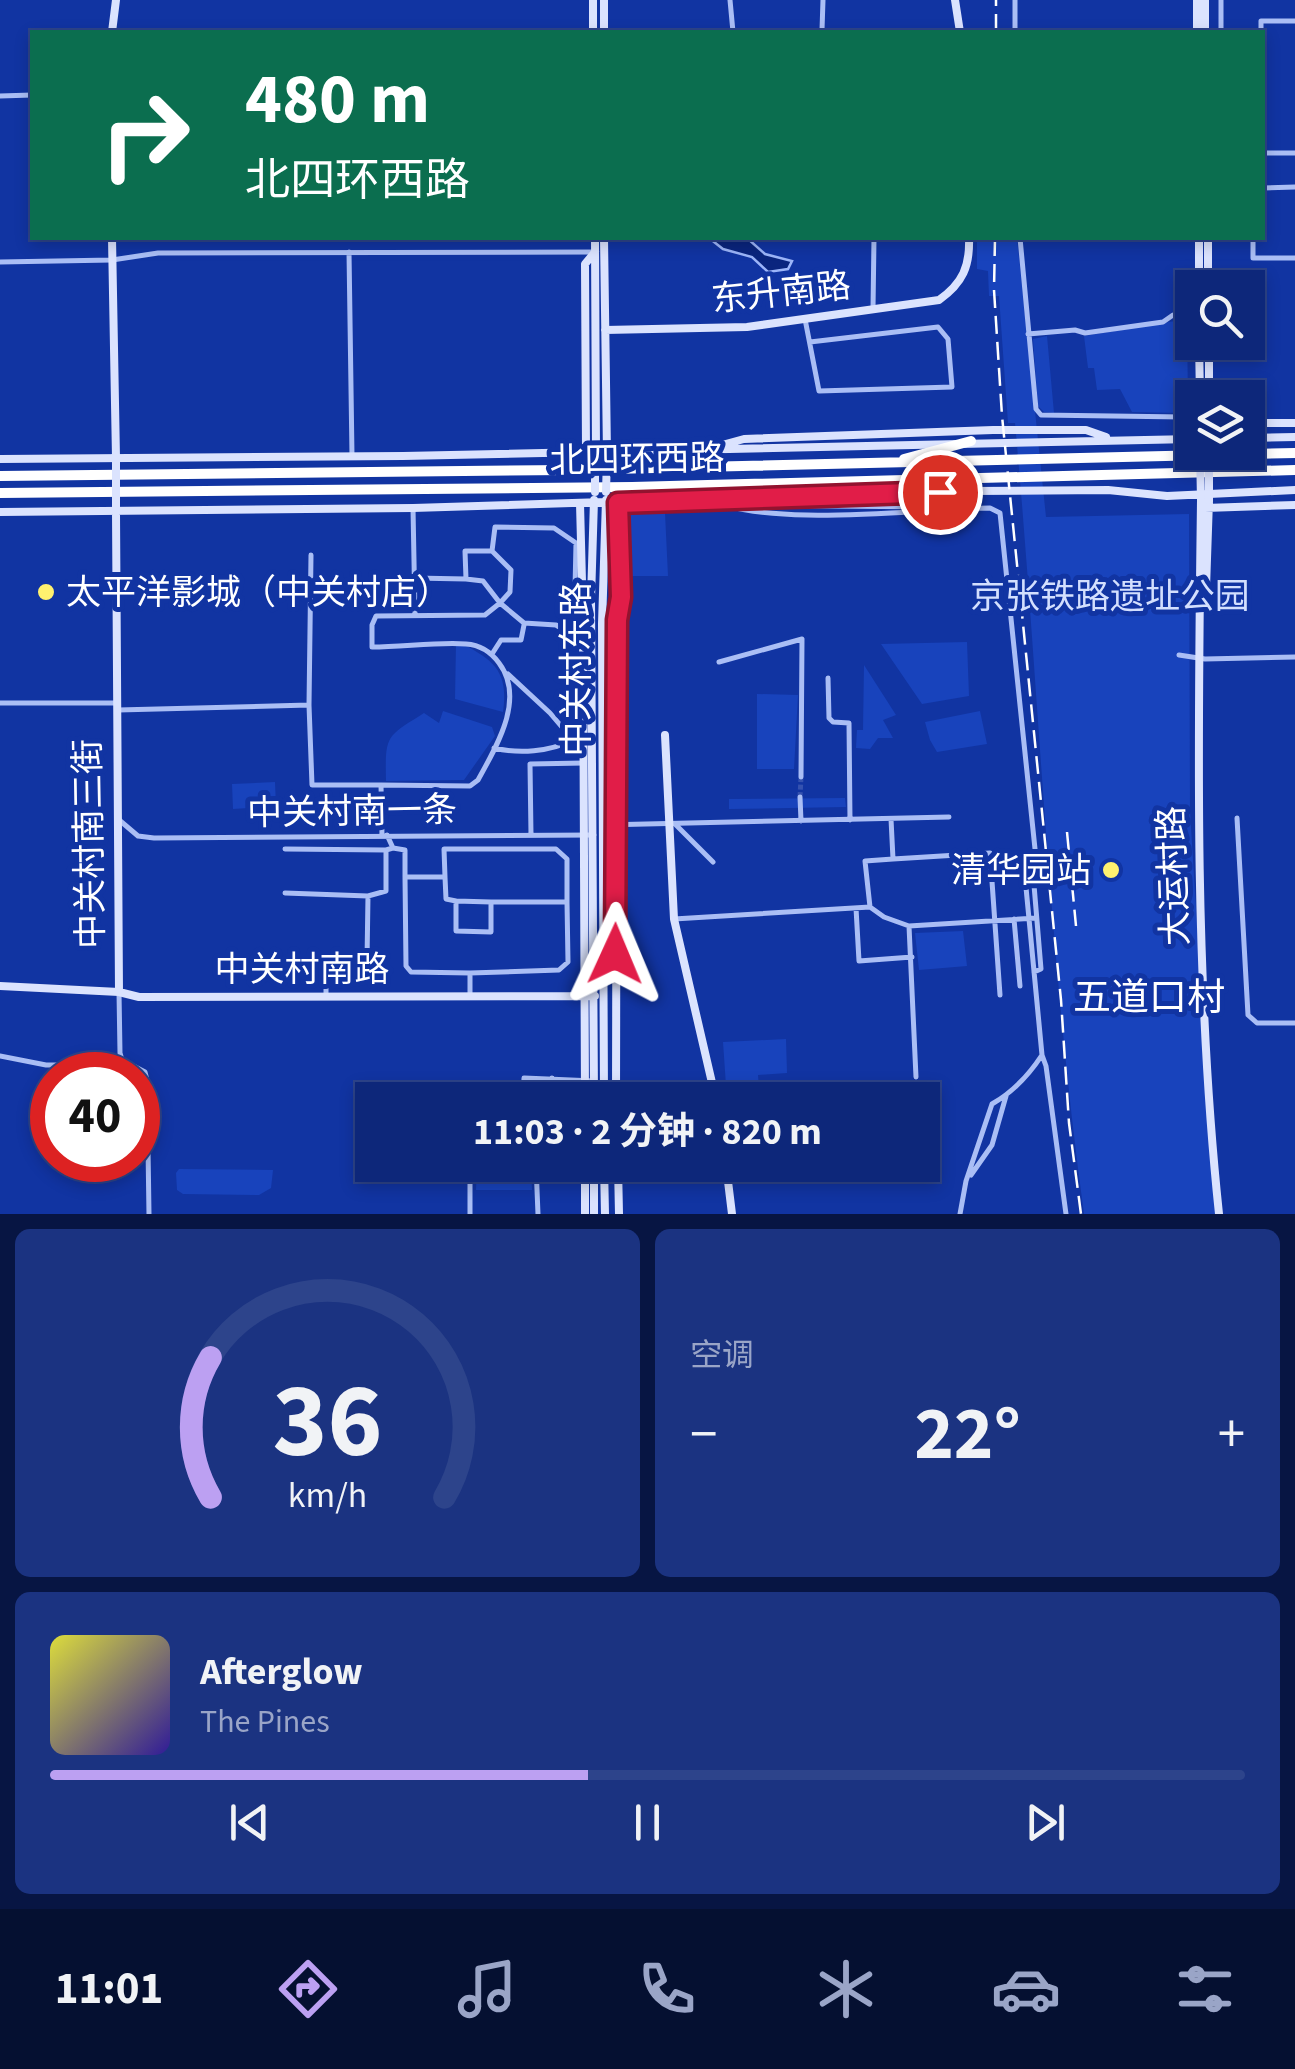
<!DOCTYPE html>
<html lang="zh">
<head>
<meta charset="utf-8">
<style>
	body { margin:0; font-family:"Source Sans 3","Noto Sans SC",sans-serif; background:#1b3381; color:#f1f3f6; height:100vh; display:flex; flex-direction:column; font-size:38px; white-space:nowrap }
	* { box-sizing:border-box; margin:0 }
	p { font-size:32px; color:#9aa5c7 }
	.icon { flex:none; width:55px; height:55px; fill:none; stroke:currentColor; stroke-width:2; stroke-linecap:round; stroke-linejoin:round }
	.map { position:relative; height:1214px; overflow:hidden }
	.details { display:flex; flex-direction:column; gap:15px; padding:15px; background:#071543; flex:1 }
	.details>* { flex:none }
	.guide { position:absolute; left:30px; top:30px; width:1235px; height:210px; border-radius:0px; box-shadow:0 5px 15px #0003,0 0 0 2px #2d448b; background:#0b6e4f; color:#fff; overflow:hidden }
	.fabs { position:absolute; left:1175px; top:270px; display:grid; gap:20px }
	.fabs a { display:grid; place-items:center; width:90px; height:90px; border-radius:0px; background:#0d277a; box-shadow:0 5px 15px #0003,0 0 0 2px #2d448b; font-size:50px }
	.speed { position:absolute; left:30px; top:1052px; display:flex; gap:20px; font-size:50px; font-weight:700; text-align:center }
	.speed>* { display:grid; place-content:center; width:130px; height:130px; border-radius:50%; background:#0d277a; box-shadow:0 5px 15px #0003,0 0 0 2px #2d448b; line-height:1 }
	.speed .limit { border:15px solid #d22; background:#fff; color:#111 }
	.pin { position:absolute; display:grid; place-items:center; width:85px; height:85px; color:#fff; margin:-42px; border:5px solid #fff; border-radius:50%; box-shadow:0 2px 10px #0007 }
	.me { position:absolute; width:110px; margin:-55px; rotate:1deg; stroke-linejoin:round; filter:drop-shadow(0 0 8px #0008) }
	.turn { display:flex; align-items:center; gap:35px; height:210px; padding:0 50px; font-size:45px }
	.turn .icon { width:130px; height:130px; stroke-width:2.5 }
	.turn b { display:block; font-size:70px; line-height:85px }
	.big { font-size:75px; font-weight:700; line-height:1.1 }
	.details .card { flex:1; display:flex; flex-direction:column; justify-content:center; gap:15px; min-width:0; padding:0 35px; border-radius:15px; background:#1b3381 }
	.details .dial { align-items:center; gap:0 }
	.dial svg { height:260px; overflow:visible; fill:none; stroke:#2d448b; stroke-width:7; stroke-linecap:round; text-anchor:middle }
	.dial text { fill:#f1f3f6; stroke:none }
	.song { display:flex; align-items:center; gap:30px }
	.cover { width:120px; height:120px; border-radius:15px; background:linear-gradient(135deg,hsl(60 70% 55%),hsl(250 70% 35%)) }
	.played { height:10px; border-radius:5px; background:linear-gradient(90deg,#bca0f2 45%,#2d448b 45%) }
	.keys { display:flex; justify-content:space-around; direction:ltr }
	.heat { display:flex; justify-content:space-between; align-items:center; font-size:55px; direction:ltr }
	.details .tiles { flex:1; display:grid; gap:15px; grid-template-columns:1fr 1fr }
	.card:last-child { grid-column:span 2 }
	.trip { position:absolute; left:355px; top:1082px; width:585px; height:100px; border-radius:0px; background:#0d277a; box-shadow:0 5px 15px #0003,0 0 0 2px #2d448b; font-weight:700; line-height:100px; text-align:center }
	.tab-bar { display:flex; height:160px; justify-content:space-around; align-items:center; background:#051031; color:#9aa5c7 }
	.tab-bar .icon { width:70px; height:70px }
	.tab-bar .on { color:#bca0f2 }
	.tab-bar b { font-size:45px; color:#f1f3f6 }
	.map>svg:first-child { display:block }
	.green { fill:#1843bc }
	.water { fill:#0a257e; stroke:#9cb5f9; stroke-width:2.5 }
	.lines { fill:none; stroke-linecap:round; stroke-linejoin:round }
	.street-tunnel { stroke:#3552b0; stroke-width:5; stroke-dasharray:5 2.5; stroke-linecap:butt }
	.street { stroke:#aabef5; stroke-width:5 }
	.secondary { stroke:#dbe3fe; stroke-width:8 }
	.highway { stroke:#fff; stroke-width:10 }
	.rail { stroke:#fff; stroke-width:2.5; stroke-dasharray:18 8; stroke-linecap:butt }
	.secondary-bridge { stroke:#dbe3fe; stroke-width:8 }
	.route-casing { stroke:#92132f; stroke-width:25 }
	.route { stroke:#e11d48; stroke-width:18 }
	.poi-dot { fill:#fff16f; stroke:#1134a2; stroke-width:4 }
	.labels { text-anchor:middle; stroke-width:10; stroke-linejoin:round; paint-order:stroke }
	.street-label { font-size:35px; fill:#fff; stroke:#1134a2 }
	.poi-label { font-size:35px; fill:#fff; stroke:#1134a2; text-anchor:start }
	.park-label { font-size:35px; fill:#d3dffe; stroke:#1134a2 }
	.neighbourhood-label { font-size:38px; fill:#fff; stroke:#1134a2 }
</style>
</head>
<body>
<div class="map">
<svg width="1295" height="1214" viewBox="0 0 1295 1214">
	<rect width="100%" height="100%" fill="#1134a2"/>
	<path class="green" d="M977 238H1017L1046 517 1189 514 1190 811 1215 1214H1084C1048 952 1039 686 1015 423H1008L999 296H989L988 271 977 269Z
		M1187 319 1188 404 1181 413 1132 412 1120 389 1097 390 1094 368H1088L1084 336Z
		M1047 336 1054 413 1044 412 1038 406 1033 339Z
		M665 513 668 576H621V514Z
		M459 642C493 660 509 670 503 712L455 699 456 643Z
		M967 642 969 696 922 704 881 644Z
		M864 665 896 715 883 720 893 738H878L870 749 856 748 857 730H863Z
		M757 694 798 695 794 769H757Z
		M443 711 492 727 495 736 464 780 386 781C385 735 386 737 424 713L439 723Z
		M980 711 987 744 937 752 930 740 925 722Z
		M275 782 276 806 233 809 232 784Z
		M845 798 846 807 729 809V799Z
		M963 931 967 966 919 970 915 933Z
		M786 1039 787 1073 758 1075 760 1100H727L723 1042Z
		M477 1165H519L531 1168 532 1190H476Z
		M179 1169 273 1170 271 1188 259 1195 183 1194 177 1190 176 1173Z"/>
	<path class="water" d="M709 238H747L765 254 792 261 788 269 768 272 752 257 723 249Z"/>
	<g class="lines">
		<path class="street-tunnel" d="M800 797 801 777"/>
		<path class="street" d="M730 0 733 32
			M1015 0V32
			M1221 0V32
			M822 30 823 0
			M1261 32V21H1295
			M0 96 32 95
			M1262 153H1295
			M1262 188 1295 187
			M1020 238 1036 409 1041 415 1183 417 1192 421
			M1253 238V258H1295
			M349 252 352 456
			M0 262 112 260 158 253 595 252
			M873 309 874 238
			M805 319 819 391 952 387 948 339 938 327 810 342
			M1028 334 1075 330 1085 333 1163 322 1173 315H1192
			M708 500C777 528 913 509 990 508L1000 513 1037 868 1025 877 1042 1055 1046 1066 1066 1214
			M738 500 742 505 929 507
			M413 508 415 614
			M414 578 466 579 465 551H492L495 527 554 528 576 543 574 634
			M466 579 483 581 500 603 510 592 511 570 492 551
			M492 654 501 640H521L524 625
			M1179 655 1205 659 1295 657
			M719 662 802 639 801 777
			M508 674 550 713 573 740H584
			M828 678 829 718 833 722 849 723 850 820
			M0 703H115
			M309 705 311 555
			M118 710 309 705 312 785H381L382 835
			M494 748C519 754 549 752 573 740
			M381 785 470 786 478 780C496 747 526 699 499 663 491 652 481 645 466 644 436 642 403 647 372 647V625L376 616 485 615 500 603 524 623 556 625 569 633 582 634
			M800 797 801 821
			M1237 818 1248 1015 1257 1023H1295
			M118 819 138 836 154 838 594 835
			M891 819 893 859 865 861 870 907 884 917 909 926 1036 918
			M675 824 713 862
			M603 825 949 817
			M387 835 393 848 405 850V877H445L444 849H556L567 859V902
			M531 835 530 764 584 763
			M285 849 386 850
			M893 859 990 853 1000 995
			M1033 873 1041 969 1034 972
			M405 877 406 966 411 972 470 973V996
			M445 877 446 899 456 901V931L491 932V902H567L568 962 559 970 470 973
			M285 893 368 896 386 891V850L393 848
			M456 901 491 902
			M856 908 859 961 912 957
			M674 919 870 907
			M1014 919 1020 986
			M909 926 916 1077
			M119 992 120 1053 122 1060 145 1072 147 1080 149 1214
			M326 996V963H340V959L367 960 368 896
			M0 1056 46 1065H126
			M523 1100 524 1078 594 1081
			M551 1100 552 1078
			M536 1165 538 1214
			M971 1175 992 1145 1006 1096
			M470 1214V1165
			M960 1214 966 1181 992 1104C1013 1092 1029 1075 1042 1055"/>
		<path class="secondary" d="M593 0V32
			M955 0 960 32
			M1197 0V32
			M1205 0V32
			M112 32 116 0
			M604 32V0
			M112 238 116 458
			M595 238 596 453
			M604 238 607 453
			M1199 238V288
			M1208 238V288
			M605 330 747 327 939 300C963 283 970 266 969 238
			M1199 342 1200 398
			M1209 342V398
			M1248 423H1295
			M1248 438 1295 437
			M722 445 744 439 993 430H1086L1106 437
			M586 451 585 264 595 252
			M0 459 403 456 1192 439
			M969 491 1108 490 1167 496 1295 490
			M1201 500C1198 738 1194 977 1219 1214
			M580 503 583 621 585 1100
			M1205 508 1295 505
			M0 512 413 508 955 491
			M116 512 119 992
			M1200 596 1206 588 1209 500
			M665 735 674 919 716 1100
			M0 986 119 992 139 997 595 996
			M594 1100 591 599 594 500
			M604 1100 602 624 606 500
			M616 1100 617 620 621 597 618 503
			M585 1165V1214
			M594 1165V1214
			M604 1165 605 1214
			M618 1165 619 1214
			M726 1165 732 1214"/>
		<path class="highway" d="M904 459 971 441
			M0 476 567 470 1295 453
			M927 484 973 491
			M0 493 632 487 1295 470"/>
		<path class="rail" d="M996 32V0
			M995 238 994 290 1002 416 1061 1000 1069 1123 1081 1214
			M1067 832 1076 926"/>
		<path class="secondary-bridge" d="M1200 452 1201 500
			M1209 452V500
			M595 492V458
			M606 492 607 457
			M116 512V458"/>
	</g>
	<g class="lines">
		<defs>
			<path id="route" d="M615 954 617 620 621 597 618 503 940 492"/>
		</defs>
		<use href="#route" class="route-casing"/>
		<use href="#route" class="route"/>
	</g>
	<g class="poi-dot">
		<circle cx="46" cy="592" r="10"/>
		<circle cx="1111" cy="870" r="10"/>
	</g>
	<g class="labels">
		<g class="street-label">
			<text transform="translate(781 292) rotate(-6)" y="12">东升南路</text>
			<text transform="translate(637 459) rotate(-1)" y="12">北四环西路</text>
			<text transform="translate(576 669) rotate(-90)" y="12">中关村东路</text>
			<text transform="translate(352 811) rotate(-1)" y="12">中关村南一条</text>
			<text transform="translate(89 844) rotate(-91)" y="12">中关村南三街</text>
			<text transform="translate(1173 876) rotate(-92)" y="12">大运村路</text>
			<text x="302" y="981">中关村南路</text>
		</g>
		<g class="poi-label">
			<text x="66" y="604">太平洋影城（中关村店）</text>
			<text x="1091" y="882" text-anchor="end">清华园站</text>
		</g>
		<g class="park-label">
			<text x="1110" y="608">京张铁路遗址公园</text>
		</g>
		<g class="neighbourhood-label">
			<text x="1149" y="1010">五道口村</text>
		</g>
	</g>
</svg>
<div class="fabs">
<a><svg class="icon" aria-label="search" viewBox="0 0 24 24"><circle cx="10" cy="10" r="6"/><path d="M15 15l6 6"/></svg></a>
<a><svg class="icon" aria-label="layers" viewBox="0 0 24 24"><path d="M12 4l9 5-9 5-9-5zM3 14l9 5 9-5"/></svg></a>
</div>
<div class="speed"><div class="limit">40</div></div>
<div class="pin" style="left:940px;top:492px;background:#d93025"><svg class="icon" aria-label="arrive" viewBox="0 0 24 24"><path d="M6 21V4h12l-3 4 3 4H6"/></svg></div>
<svg class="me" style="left:615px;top:954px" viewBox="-20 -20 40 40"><path d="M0-17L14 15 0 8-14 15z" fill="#e11d48" stroke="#fff" stroke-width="4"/></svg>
<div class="trip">11:03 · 2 分钟 · 820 m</div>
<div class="guide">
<div class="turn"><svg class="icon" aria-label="right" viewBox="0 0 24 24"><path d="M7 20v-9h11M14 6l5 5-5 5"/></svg><div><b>480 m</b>北四环西路</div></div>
</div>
</div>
<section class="details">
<div class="tiles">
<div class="card dial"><svg viewBox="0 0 100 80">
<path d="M14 69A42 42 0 1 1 86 69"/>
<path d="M14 69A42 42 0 0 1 14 26" stroke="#bca0f2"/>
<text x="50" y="56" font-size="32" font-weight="700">36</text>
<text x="50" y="72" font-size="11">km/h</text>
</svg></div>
<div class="card"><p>空调</p>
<div class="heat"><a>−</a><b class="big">22°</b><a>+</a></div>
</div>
<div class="card">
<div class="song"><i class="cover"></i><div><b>Afterglow</b><p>The Pines</p></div></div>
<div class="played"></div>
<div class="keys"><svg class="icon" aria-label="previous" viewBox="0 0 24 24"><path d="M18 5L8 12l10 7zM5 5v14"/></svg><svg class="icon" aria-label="pause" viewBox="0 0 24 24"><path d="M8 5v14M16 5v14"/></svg><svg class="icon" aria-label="next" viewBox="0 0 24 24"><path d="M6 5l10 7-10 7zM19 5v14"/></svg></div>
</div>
</div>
</section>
<nav class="tab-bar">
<b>11:01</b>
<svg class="icon on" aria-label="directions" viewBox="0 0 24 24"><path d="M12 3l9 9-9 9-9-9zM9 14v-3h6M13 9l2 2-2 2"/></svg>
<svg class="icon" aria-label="music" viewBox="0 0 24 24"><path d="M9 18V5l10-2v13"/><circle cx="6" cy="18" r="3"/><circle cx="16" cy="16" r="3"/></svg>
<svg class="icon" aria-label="phone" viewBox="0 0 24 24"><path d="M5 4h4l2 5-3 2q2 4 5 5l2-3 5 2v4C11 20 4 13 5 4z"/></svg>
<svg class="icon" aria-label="climate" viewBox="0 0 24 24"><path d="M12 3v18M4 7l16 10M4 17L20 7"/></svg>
<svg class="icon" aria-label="car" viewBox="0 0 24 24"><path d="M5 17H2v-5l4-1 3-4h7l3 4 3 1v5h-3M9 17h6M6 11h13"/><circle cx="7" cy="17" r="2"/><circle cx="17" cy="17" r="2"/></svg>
<svg class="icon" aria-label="filters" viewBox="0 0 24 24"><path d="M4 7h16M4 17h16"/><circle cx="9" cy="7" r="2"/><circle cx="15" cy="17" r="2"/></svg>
</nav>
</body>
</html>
